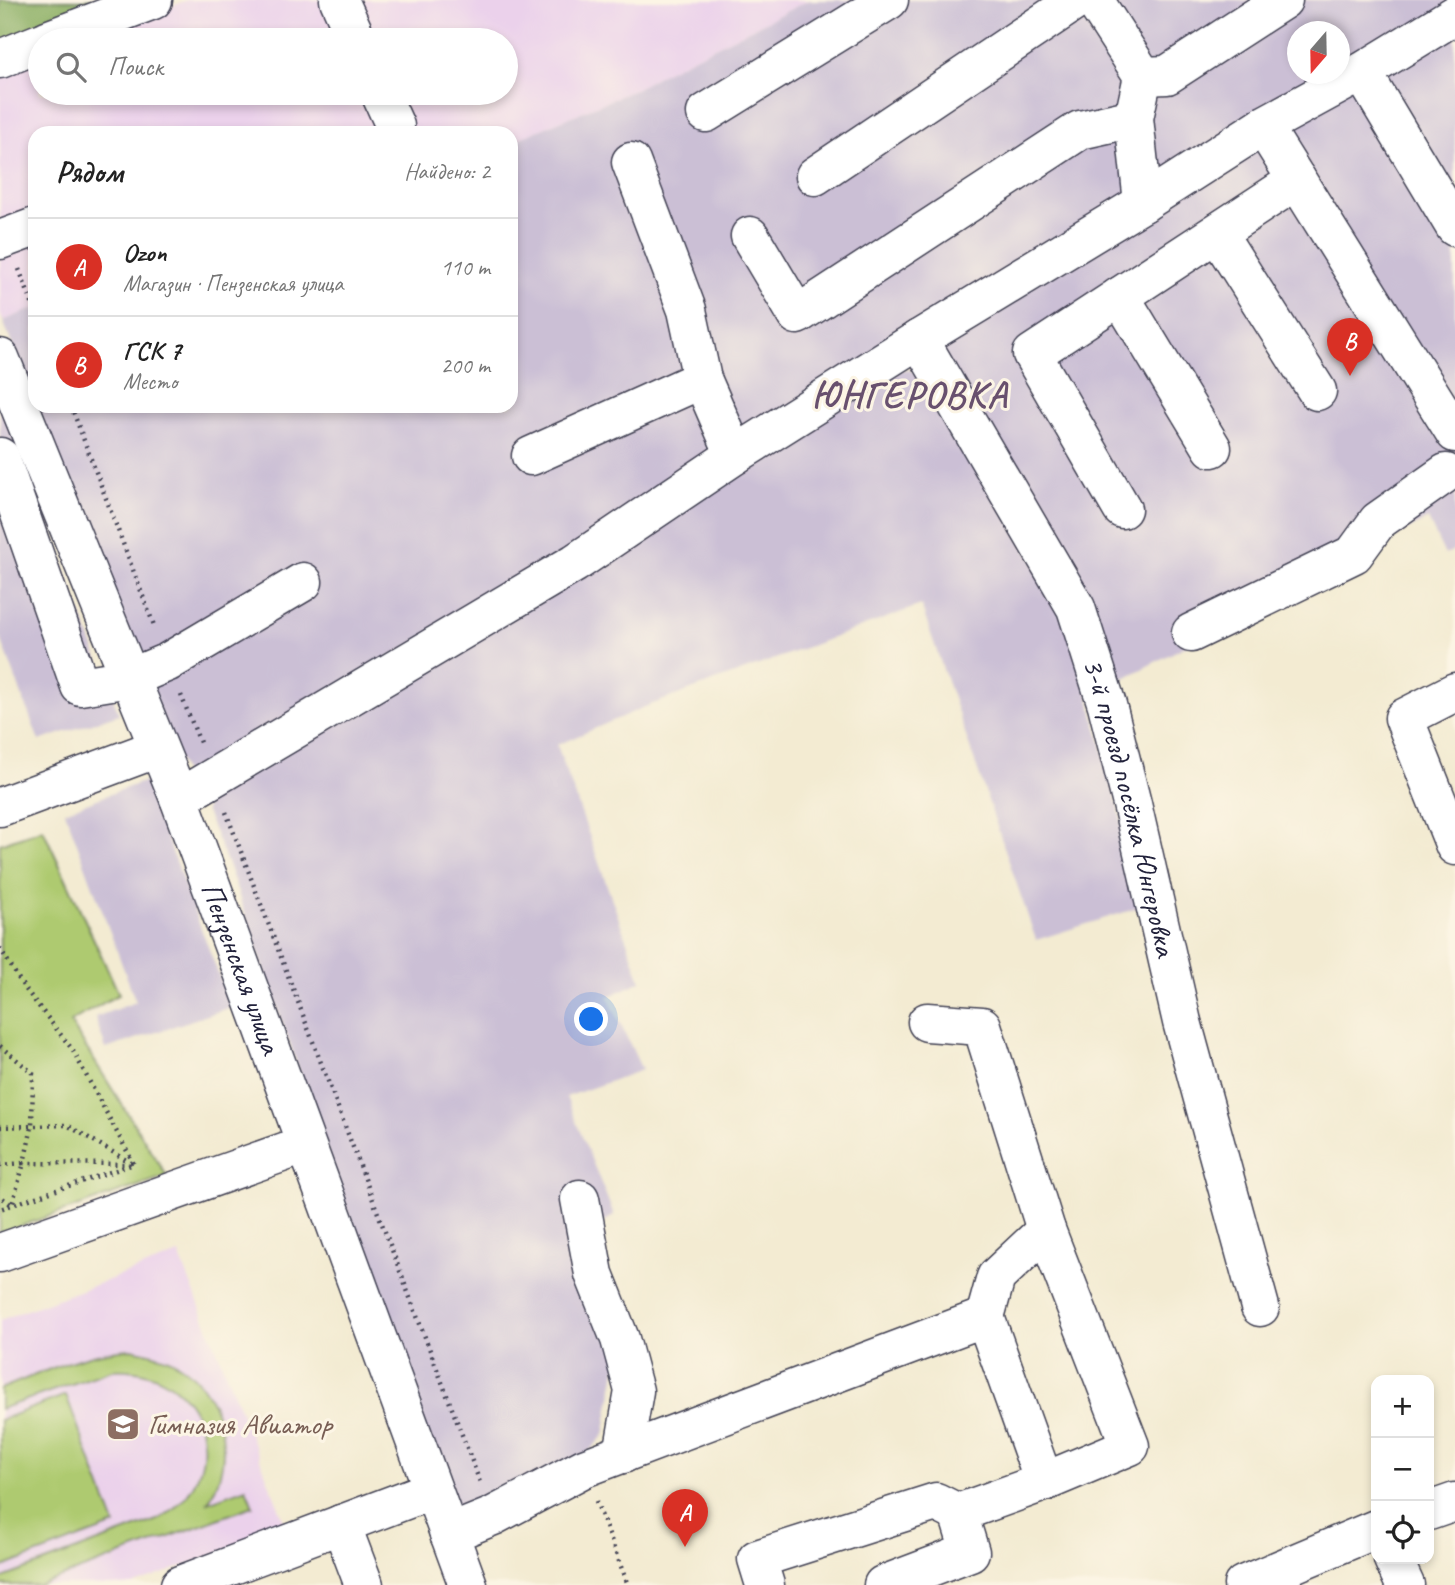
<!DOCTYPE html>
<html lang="ru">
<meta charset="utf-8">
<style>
body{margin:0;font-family:Caveat,sans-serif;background:#f6f6f6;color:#222}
.controls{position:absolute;right:21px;bottom:21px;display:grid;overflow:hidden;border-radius:14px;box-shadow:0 4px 10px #0003}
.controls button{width:63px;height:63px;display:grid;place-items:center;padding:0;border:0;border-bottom:2px solid #e0e0e0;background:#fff;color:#222;font:35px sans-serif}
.compass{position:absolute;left:1287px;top:21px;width:63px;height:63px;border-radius:50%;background:#fff;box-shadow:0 4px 10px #0003;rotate:200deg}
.you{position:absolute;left:592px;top:1020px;width:24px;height:24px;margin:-18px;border:5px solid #fff;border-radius:50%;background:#1a73e8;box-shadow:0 0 0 10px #1a73e833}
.badge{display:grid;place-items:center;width:46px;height:46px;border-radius:50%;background:#d93025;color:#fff;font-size:23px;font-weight:700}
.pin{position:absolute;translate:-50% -58px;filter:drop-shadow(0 2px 4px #0008)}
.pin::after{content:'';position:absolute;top:37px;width:24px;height:21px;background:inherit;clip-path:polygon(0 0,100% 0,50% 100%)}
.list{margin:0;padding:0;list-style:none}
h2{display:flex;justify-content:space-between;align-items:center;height:91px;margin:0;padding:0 28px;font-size:30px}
h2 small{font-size:23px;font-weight:400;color:#767676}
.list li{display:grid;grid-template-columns:46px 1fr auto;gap:21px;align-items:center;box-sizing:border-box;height:98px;padding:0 28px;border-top:2px solid #e0e0e0}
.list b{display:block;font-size:26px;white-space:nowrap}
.list p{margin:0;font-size:23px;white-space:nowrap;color:#767676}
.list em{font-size:23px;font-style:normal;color:#767676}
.icon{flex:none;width:38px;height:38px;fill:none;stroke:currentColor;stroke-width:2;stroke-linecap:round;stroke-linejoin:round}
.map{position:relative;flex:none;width:1455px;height:1585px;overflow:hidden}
.search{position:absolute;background:#fff;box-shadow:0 4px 10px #0003;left:28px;top:28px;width:490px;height:77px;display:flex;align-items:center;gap:18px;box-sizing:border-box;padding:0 24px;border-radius:38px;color:#767676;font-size:26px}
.panel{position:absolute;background:#fff;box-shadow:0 4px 10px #0003;left:28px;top:126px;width:490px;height:287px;border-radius:21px}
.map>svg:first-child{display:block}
.built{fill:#ebd1eb}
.industrial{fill:#cbbfd5;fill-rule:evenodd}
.green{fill:#aeca70;stroke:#687656;stroke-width:2}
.forest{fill:#8aae62;stroke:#56684e;stroke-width:2}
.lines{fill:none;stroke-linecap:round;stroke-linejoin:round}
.minor-casing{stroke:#414052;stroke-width:41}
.path{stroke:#414052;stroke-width:4.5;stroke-dasharray:2 5;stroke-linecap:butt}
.minor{stroke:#fff;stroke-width:38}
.labels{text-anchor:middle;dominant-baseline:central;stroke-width:6;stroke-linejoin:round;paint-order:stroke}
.street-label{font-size:30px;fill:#22223b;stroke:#fcf5e5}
.education-label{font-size:30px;fill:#785e54;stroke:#fcf5e5;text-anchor:start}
.district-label{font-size:37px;font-weight:bold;letter-spacing:2px;fill:#68506e;stroke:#fcf5e5}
</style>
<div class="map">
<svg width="1455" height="1585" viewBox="0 0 1455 1585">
<rect width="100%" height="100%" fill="#fcf5e5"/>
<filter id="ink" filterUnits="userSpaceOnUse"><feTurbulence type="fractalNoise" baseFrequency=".0143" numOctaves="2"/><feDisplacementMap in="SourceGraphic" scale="14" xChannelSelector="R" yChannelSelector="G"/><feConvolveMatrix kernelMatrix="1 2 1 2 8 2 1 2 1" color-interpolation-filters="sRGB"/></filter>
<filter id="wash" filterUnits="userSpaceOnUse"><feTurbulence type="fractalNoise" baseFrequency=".00686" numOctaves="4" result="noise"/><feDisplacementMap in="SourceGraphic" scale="28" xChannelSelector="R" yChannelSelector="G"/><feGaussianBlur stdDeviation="1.57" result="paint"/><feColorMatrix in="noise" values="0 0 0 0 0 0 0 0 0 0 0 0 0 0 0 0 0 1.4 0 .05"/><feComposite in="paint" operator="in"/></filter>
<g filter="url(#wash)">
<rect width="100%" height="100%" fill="#f3ebd2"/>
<g class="built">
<polygon points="187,0 809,0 667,71 634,90 511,142 511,133 35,133 35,308 3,321 0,314 0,74 40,58 40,93 506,93 506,40 86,40"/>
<polygon points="179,1254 287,1528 132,1585 0,1585 0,1320"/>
</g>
<g class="industrial">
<path d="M809 0H1455V549L1445 555 1428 519 1117 682 923 331 514 585 185 775 37 406H511V142L634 90 667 71ZM1298 32H1340V74H1298Z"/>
<polygon points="35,308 35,401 3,321"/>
<polygon points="889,369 910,370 929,380 1070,626 1144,906 1036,940 921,605 642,708 557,745 641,981 608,997 642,1070 566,1097 614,1215 580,1239 619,1354 604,1435 584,1457 453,1517 229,867 205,810 213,793"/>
<polygon points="0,400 119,714 39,741 0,636"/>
<polygon points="145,781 231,1007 106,1049 95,1017 136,1002 65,811"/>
</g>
<g class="green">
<polygon points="43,829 119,994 70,1022 167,1176 0,1233 0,844"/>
<path d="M131 1349C146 1352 160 1354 173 1361 222 1388 238 1455 208 1502L246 1488 253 1506 40 1585H0V1579L157 1520C239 1474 205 1364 112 1370L0 1409V1389C42 1373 86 1351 131 1349Z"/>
<polygon points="66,1395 115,1525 0,1568 0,1420"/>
</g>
<polygon class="forest" points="0,0 123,0 0,48"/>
</g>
<g filter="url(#ink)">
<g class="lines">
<g class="minor-casing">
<g id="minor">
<polyline points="339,0 357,40"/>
<polyline points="1094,0 1143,76 1134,118 1143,203"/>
<polyline points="47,40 153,0"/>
<polyline points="0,59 40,43"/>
<polyline points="1362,72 1455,227"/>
<polyline points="1143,76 1167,75 1283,0"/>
<polyline points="380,93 395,126"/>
<polyline points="706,113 889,0"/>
<polyline points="1263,126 1455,433"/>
<polyline points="631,162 687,310 702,379 735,455"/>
<polyline points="815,176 1077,0"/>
<polyline points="1217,233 1317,391"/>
<polyline points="750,236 797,315 1080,130 1134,118"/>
<polyline points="0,240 35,227"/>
<polyline points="1120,296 1212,448"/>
<path id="s1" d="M919 339 1076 608 1107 705 1132 804 1182 1022 1260 1307"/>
<path id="s2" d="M0 358 179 798 468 1585"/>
<polyline points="531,456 702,379"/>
<polyline points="0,457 80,686 130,678 168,662 303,582"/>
<polyline points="1122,509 1032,354 1297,180"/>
<polyline points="1191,633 1354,554 1378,521 1446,473"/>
<polyline points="1455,692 1404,718 1455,846"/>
<polyline points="179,798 575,563 735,455 919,339 1143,203 1263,126 1362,72 1455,15"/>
<polyline points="0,807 158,748"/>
<polyline points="927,1022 982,1026 1046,1230 1130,1446 1044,1482"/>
<polyline points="580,1199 594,1274 620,1339 634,1391 623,1454"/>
<polyline points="0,1253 304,1145"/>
<polyline points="985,1317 996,1277 1046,1230"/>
<polyline points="1429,1511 1455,1502"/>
<polyline points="341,1524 364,1585"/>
<polyline points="449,1534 493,1516 584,1468 985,1317 1044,1482 958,1513 936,1502 757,1559 765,1585"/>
<polyline points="1393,1559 1405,1585"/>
<polyline points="180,1585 432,1490"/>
<polyline points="883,1585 970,1552 958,1513"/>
<polyline points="1243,1585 1376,1529"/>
</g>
</g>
<g class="path">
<polyline points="19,269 35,311"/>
<polyline points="71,406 155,628"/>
<polyline points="181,695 201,745"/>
<polyline points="226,812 481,1485"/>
<polyline points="0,948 23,986 72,1049 134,1164 0,1209"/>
<polyline points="0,1046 33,1073 32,1127 24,1163 129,1164"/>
<polyline points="0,1127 67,1125 133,1164"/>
<polyline points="0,1165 24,1163 12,1205 0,1196"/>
<polyline points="596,1501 628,1585"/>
</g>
<use href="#minor" class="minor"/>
</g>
</g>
<defs>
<g id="school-square" transform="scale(1.75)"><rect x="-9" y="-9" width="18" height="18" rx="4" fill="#8d6e63" stroke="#fcf5e5"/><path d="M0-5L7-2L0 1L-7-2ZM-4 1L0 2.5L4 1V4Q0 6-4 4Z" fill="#fff"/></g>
</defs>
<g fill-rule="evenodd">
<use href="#school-square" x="123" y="1424"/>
</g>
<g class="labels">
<g class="street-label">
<text stroke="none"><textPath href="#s1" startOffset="518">3-й проезд посёлка Юнгеровка</textPath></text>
<text stroke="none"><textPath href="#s2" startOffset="656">Пензенская улица</textPath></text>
</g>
<g class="education-label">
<text x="148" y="1424">Гимназия Авиатор</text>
</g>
<g class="district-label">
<text x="910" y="394">ЮНГЕРОВКА</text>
</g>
</g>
</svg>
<div class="controls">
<button>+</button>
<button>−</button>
<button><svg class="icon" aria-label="locate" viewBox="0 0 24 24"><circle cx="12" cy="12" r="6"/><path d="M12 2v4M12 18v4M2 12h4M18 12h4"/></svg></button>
</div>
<svg class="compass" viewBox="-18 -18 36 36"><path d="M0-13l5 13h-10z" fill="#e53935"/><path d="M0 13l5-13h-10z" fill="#767676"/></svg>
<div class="you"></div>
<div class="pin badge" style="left:685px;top:1547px">A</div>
<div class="pin badge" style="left:1350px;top:376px">B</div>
<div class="search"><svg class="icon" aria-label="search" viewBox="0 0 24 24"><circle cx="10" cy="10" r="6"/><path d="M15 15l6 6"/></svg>Поиск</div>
<section class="panel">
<h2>Рядом<small>Найдено: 2</small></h2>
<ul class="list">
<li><span class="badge">A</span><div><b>Ozon</b><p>Магазин · Пензенская улица</p></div><em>110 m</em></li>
<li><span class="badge">B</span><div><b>ГСК 7</b><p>Место</p></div><em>200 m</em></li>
</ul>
</section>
</div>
